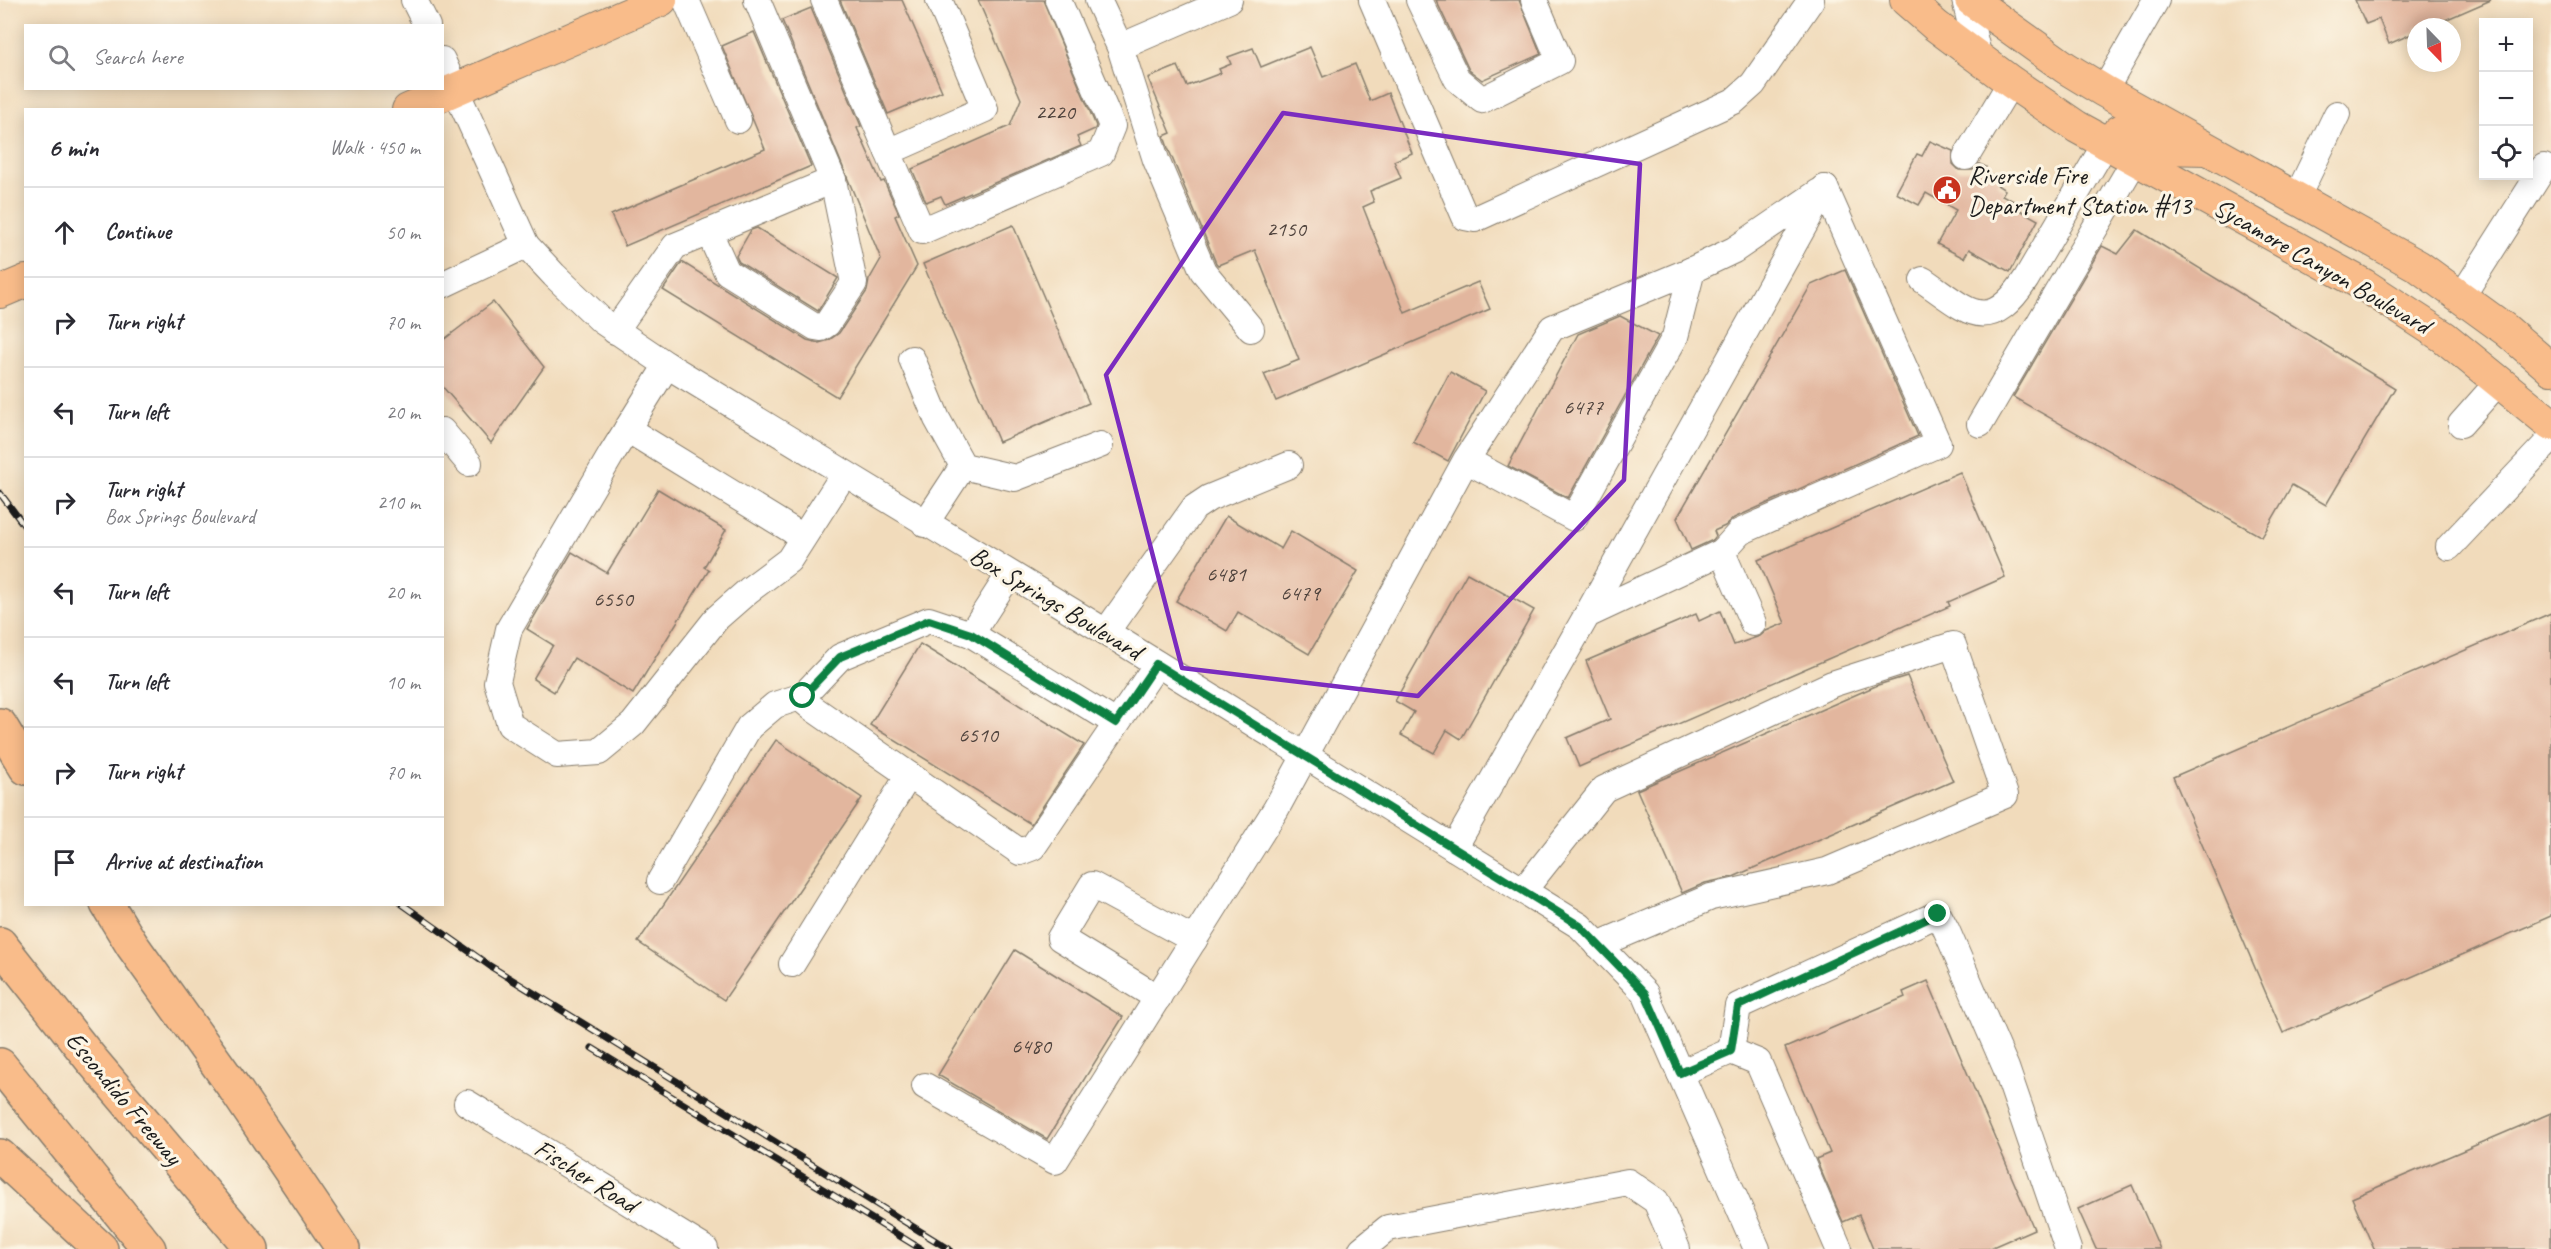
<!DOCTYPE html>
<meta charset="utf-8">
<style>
body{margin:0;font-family:Caveat,sans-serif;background:#f2f2f3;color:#2b2b33}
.controls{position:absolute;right:18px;top:18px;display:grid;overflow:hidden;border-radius:0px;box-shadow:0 3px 15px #0003}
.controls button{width:54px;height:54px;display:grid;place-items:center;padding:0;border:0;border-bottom:2px solid #e1e1e2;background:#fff;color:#2b2b33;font:30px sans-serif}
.compass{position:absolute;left:2407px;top:18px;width:54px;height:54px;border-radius:50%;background:#fff;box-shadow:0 3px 15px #0003;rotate:157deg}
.stop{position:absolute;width:18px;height:18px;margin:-14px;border:4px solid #0b8043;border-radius:50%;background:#fff}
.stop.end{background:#0b8043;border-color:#fff;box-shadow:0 2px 6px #0008}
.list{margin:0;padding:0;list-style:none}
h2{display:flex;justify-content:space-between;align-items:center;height:78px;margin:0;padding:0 24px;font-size:26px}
h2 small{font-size:20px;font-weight:400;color:#7c7c81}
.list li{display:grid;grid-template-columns:39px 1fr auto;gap:18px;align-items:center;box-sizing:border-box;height:90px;padding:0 24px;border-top:2px solid #e1e1e2}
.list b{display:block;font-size:22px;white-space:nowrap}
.list p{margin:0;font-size:20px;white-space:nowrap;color:#7c7c81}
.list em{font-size:20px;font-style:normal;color:#7c7c81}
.icon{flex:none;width:33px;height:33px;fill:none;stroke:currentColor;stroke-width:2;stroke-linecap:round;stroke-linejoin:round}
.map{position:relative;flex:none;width:2551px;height:1249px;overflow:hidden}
.search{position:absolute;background:#fff;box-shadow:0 3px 15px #0003;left:24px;top:24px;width:420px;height:66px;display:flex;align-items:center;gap:15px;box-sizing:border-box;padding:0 21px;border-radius:0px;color:#7c7c81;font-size:22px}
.panel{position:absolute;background:#fff;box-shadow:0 3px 15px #0003;left:24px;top:108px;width:420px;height:798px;border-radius:0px}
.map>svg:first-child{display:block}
.building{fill:#e2b69e}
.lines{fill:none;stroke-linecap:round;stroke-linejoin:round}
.minor-casing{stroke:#867c6c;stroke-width:28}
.major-casing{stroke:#867c6c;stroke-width:34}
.highway-casing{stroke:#867c6c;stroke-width:36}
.minor{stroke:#fff;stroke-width:26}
.major{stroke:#f9bc8a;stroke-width:32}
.highway{stroke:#f9bc8a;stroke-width:33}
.rail-casing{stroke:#1c1c1c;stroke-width:7}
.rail{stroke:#fcf5e5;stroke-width:4.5;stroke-dasharray:14;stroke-linecap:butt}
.route{stroke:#0b8043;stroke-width:8}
.marked{fill:none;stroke:#7b2cbf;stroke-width:4.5;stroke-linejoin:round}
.labels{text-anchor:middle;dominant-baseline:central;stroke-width:6;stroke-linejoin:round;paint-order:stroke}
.number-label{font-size:22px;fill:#4e423c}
.poi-label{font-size:26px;fill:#1c1c1c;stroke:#fcf5e5;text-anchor:start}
.street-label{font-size:26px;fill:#1c1c1c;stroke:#fcf5e5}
</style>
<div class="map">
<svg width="2551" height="1249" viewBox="0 0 2551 1249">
<rect width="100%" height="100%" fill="#fcf5e5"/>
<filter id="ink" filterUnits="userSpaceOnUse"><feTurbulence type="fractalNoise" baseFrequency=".0167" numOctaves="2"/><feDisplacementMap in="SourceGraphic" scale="12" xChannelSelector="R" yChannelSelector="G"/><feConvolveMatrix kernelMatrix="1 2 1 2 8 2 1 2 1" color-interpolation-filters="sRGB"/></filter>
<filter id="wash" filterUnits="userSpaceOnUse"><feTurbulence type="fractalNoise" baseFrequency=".008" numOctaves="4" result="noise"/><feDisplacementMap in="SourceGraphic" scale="24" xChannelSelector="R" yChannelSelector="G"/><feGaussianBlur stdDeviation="1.35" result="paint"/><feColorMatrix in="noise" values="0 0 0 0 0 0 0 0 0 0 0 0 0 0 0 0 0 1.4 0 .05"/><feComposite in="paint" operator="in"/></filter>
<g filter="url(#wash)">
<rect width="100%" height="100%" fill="#f1dbbb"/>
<g id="blocks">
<g class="building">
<polygon points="840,0 902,0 942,91 888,114"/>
<polygon points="978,0 1043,0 1096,126 1095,129 1077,137 1081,146 945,204 941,196 926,202 912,169 1010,126 1021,99"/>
<polygon points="1436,0 1519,0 1541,54 1482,80 1469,70"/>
<polygon points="2355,0 2491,0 2429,27 2416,27 2416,32 2389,44 2379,19 2366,24"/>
<polygon points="811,8 861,126 857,128 881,182 884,181 899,214 895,216 917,266 837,397 663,290 682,262 807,340 819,343 829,340 839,333 867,291 869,280 881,259 782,20"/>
<polygon points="754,32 811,166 625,246 611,215 765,149 722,46"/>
<polygon points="1310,47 1323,77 1355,64 1370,101 1388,93 1412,153 1394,161 1401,178 1370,191 1374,202 1363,207 1405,313 1478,282 1490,309 1276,401 1264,374 1299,360 1255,250 1218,265 1216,263 1168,148 1164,136 1171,133 1148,78 1178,66 1187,86 1221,73 1219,69 1231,64 1228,57 1253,48 1261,67"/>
<polygon points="1930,141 1953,151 1953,164 1959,170 1973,170 1979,164 1986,167 1985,172 2000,180 1997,185 2005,190 2002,195 2021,205 2018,209 2038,220 2010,272 1969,249 1964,258 1937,244 1956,210 1926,193 1919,205 1896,193 1917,154 1922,156"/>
<polygon points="1013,225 1089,403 999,442 923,264"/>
<polygon points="757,228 838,278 818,311 739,262 736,256 751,230"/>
<polygon points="2137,230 2395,388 2326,505 2292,485 2262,537 2013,397 2102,246 2118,254"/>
<polygon points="1845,270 1918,436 1734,518 1725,526 1714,531 1716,536 1713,540 1691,550 1677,518 1811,285"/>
<polygon points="493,302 544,367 491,443 442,386 442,341"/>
<polygon points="1620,316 1658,336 1568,498 1508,466 1578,334"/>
<polygon points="1450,372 1485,391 1448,461 1413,442"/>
<polygon points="1960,472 2005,577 1948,602 1950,606 1579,767 1567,738 1610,719 1586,661 1696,614 1699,621 1720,611 1734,645 1760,636 1766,631 1785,623 1758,560"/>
<polygon points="658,489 726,530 704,567 709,570 633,694 574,658 554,692 533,679 553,645 527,629 572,552 607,573"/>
<polygon points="1226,516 1281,549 1291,531 1358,571 1309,654 1238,612 1227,631 1176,601"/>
<polygon points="1467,573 1534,610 1461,739 1447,730 1434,753 1401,735 1414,712 1395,701"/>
<polygon points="2551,613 2551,916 2283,1033 2173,777"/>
<polygon points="920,644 1084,745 1031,824 870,725"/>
<polygon points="1907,676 1953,781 1733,877 1705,883 1682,893 1637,790 1878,685"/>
<polygon points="776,740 862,798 724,1000 638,942"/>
<polygon points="1015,950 1123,1017 1047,1139 938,1075"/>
<polygon points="1928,981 2034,1229 1988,1249 1873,1249 1859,1215 1843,1222 1816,1159 1830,1153 1785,1048 1905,997 1903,992"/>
<polygon points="2551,1113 2551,1249 2374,1249 2352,1198"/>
<polygon points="2132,1185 2160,1249 2096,1249 2078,1209"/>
</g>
</g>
</g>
<g filter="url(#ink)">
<use href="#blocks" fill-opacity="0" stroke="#867c6c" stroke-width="1.5"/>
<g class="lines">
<g class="minor-casing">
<g id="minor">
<polyline points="414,0 427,26"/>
<polyline points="686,0 738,120"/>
<polyline points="824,0 888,152"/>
<polyline points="939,0 985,109 888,152 922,231 1101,153 1112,126 1058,0"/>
<polyline points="1098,0 1120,47 1156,160 1203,271 1251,329"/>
<polyline points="1372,0 1465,217 1475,219 1734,101 1753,84 1811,0"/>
<polyline points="1419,0 1457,79 1482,100 1560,61 1534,0"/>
<polyline points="1965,0 1979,58"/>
<polyline points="1120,47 1229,0"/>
<polyline points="442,60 526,245 554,275 602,321 667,365 1106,632 1580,926 1645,993 1757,1249"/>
<polyline points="2104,91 2156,0"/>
<polyline points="1966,157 2011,82"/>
<polyline points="2297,197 2337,114"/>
<polyline points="709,232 833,180"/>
<polyline points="1692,270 1734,250 1819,192"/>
<path d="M1923 280C1968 311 1988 337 2026 279L2106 143"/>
<polyline points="442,285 526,245"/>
<polyline points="2462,296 2544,167"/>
<polyline points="615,331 675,246 709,232 727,272 815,327 821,328 827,324 854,283 833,180 757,0"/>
<polyline points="912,359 937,419 963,466 1015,478 1100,445"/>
<polyline points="667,365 611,455 509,629 497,682 510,725 557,755 599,752 633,724 717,618 749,590 789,560 844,474"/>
<polyline points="1980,424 2135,160"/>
<polyline points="2461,424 2500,380"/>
<polyline points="627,429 803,537"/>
<polyline points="442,431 469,463"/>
<polyline points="925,524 963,466"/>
<polyline points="2449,547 2551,439"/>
<polyline points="1722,552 1753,623"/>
<polyline points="1587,615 1825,188"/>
<polyline points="1106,632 1194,508 1209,498 1289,465"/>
<polyline points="971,634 1009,575"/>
<polyline points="1116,723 971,634 929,620 840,657 803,696 805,702 811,707 1020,852 1033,847 1157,664"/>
<polyline points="1454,848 1587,615 1722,552 1740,532 1938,444 1825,188"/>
<polyline points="660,881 749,727 775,705 803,696"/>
<polyline points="1523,891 1604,789 1832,684 1953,645 2005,795 1827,871 1711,897 1598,945"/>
<polyline points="792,964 909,775"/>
<polyline points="1158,998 1060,938 1092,885 1194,940"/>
<polyline points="1731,1051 1738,1006 1938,914 1946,929 2006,1068 2068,1249"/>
<polyline points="1680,1073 1731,1051 1758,1062 1839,1249"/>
<polyline points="925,1086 1055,1161 1276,809 1466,460 1552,328 1692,270 1675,337 1574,518 1466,460"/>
<polyline points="467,1103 705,1249"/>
<polyline points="1362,1249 1388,1228 1628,1182 1656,1201 1677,1249"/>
</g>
</g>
<g class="major-casing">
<g id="major">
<polyline points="1906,0 1936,26 2011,82 2077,127 2364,285 2444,337 2551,424"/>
<polyline points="1971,0 2066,68 2104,91 2418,266 2506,330 2551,369"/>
<polyline points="408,110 661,0"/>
<polyline points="2106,143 2120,131 2131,131 2161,148 2206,149"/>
<polyline points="0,292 26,281"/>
</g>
</g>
<g class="highway-casing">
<g id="highway">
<polyline points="0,725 26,768"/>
<polyline points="107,904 132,945 235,1089 343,1249"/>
<polyline points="0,944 90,1058 252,1249"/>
<polyline points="0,1065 149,1249"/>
<polyline points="0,1156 101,1249"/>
</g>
</g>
<use href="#minor" class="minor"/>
<use href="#major" class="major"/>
<use href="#highway" class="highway"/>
<g class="rail-casing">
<g id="rail">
<polyline points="0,493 26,528"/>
<polyline points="402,904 490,966 949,1249"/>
<polyline points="592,1048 921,1249"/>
</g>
</g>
<use href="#rail" class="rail"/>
</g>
</g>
<g class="lines" filter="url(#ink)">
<polyline class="route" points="803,696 840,657 929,620 971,634 1116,723 1156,664 1580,926 1645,993 1680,1073 1731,1051 1738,1006 1938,914"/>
</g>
<path class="marked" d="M1283 113 1640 164 1624 480 1418 696 1182 668 1106 375Z"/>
<defs>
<g id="civic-disc" transform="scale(1.5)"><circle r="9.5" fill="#c8321e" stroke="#fcf5e5"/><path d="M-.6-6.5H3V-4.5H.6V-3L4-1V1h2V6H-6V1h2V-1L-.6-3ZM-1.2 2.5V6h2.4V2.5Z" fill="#fff"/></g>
</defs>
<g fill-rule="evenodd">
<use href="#civic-disc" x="1947" y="190"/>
</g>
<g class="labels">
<g class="number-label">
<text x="1055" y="112">2220</text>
<text x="1286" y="229">2150</text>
<text x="1583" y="407">6477</text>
<text x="1226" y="574">6481</text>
<text x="1300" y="593">6479</text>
<text x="613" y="599">6550</text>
<text x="978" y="735">6510</text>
<text x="1031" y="1046">6480</text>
</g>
<g class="poi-label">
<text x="1968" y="175">Riverside Fire<tspan x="1968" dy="30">Department Station #13</tspan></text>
</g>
<g class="street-label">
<text transform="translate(2322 266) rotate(30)">Sycamore Canyon Boulevard</text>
<text transform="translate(1056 603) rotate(31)">Box Springs Boulevard</text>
<text transform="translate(124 1098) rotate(50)">Escondido Freeway</text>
<text transform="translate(586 1176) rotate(32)">Fischer Road</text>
</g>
</g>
</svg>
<div class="controls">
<button>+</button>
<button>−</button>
<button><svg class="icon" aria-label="locate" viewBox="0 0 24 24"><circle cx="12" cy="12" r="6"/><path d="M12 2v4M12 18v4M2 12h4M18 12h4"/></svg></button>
</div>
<svg class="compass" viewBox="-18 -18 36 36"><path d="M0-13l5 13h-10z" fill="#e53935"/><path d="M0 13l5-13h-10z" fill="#7c7c81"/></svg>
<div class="stop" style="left:803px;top:696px"></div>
<div class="stop end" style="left:1938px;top:914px"></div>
<div class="search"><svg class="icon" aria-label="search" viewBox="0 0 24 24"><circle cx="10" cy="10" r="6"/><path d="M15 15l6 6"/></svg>Search here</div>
<section class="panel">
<h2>6 min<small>Walk · 450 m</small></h2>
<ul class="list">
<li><svg class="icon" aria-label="ahead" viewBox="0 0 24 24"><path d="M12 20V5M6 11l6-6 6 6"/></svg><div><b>Continue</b></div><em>50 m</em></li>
<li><svg class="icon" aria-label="right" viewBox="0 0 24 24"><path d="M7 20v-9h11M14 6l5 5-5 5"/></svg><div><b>Turn right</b></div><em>70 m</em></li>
<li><svg class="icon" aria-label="left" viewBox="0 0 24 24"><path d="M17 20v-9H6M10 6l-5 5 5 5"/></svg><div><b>Turn left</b></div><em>20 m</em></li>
<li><svg class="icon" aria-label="right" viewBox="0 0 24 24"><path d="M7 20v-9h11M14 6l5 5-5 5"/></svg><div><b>Turn right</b><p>Box Springs Boulevard</p></div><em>210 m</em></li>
<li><svg class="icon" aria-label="left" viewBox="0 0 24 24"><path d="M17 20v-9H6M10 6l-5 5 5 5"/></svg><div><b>Turn left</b></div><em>20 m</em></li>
<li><svg class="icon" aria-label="left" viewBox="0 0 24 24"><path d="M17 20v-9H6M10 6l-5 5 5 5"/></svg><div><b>Turn left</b></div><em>10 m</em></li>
<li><svg class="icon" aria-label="right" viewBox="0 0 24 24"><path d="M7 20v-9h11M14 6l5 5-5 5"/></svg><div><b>Turn right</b></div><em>70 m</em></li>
<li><svg class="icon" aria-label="arrive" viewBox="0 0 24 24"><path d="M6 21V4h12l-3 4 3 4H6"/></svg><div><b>Arrive at destination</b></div></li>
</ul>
</section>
</div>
